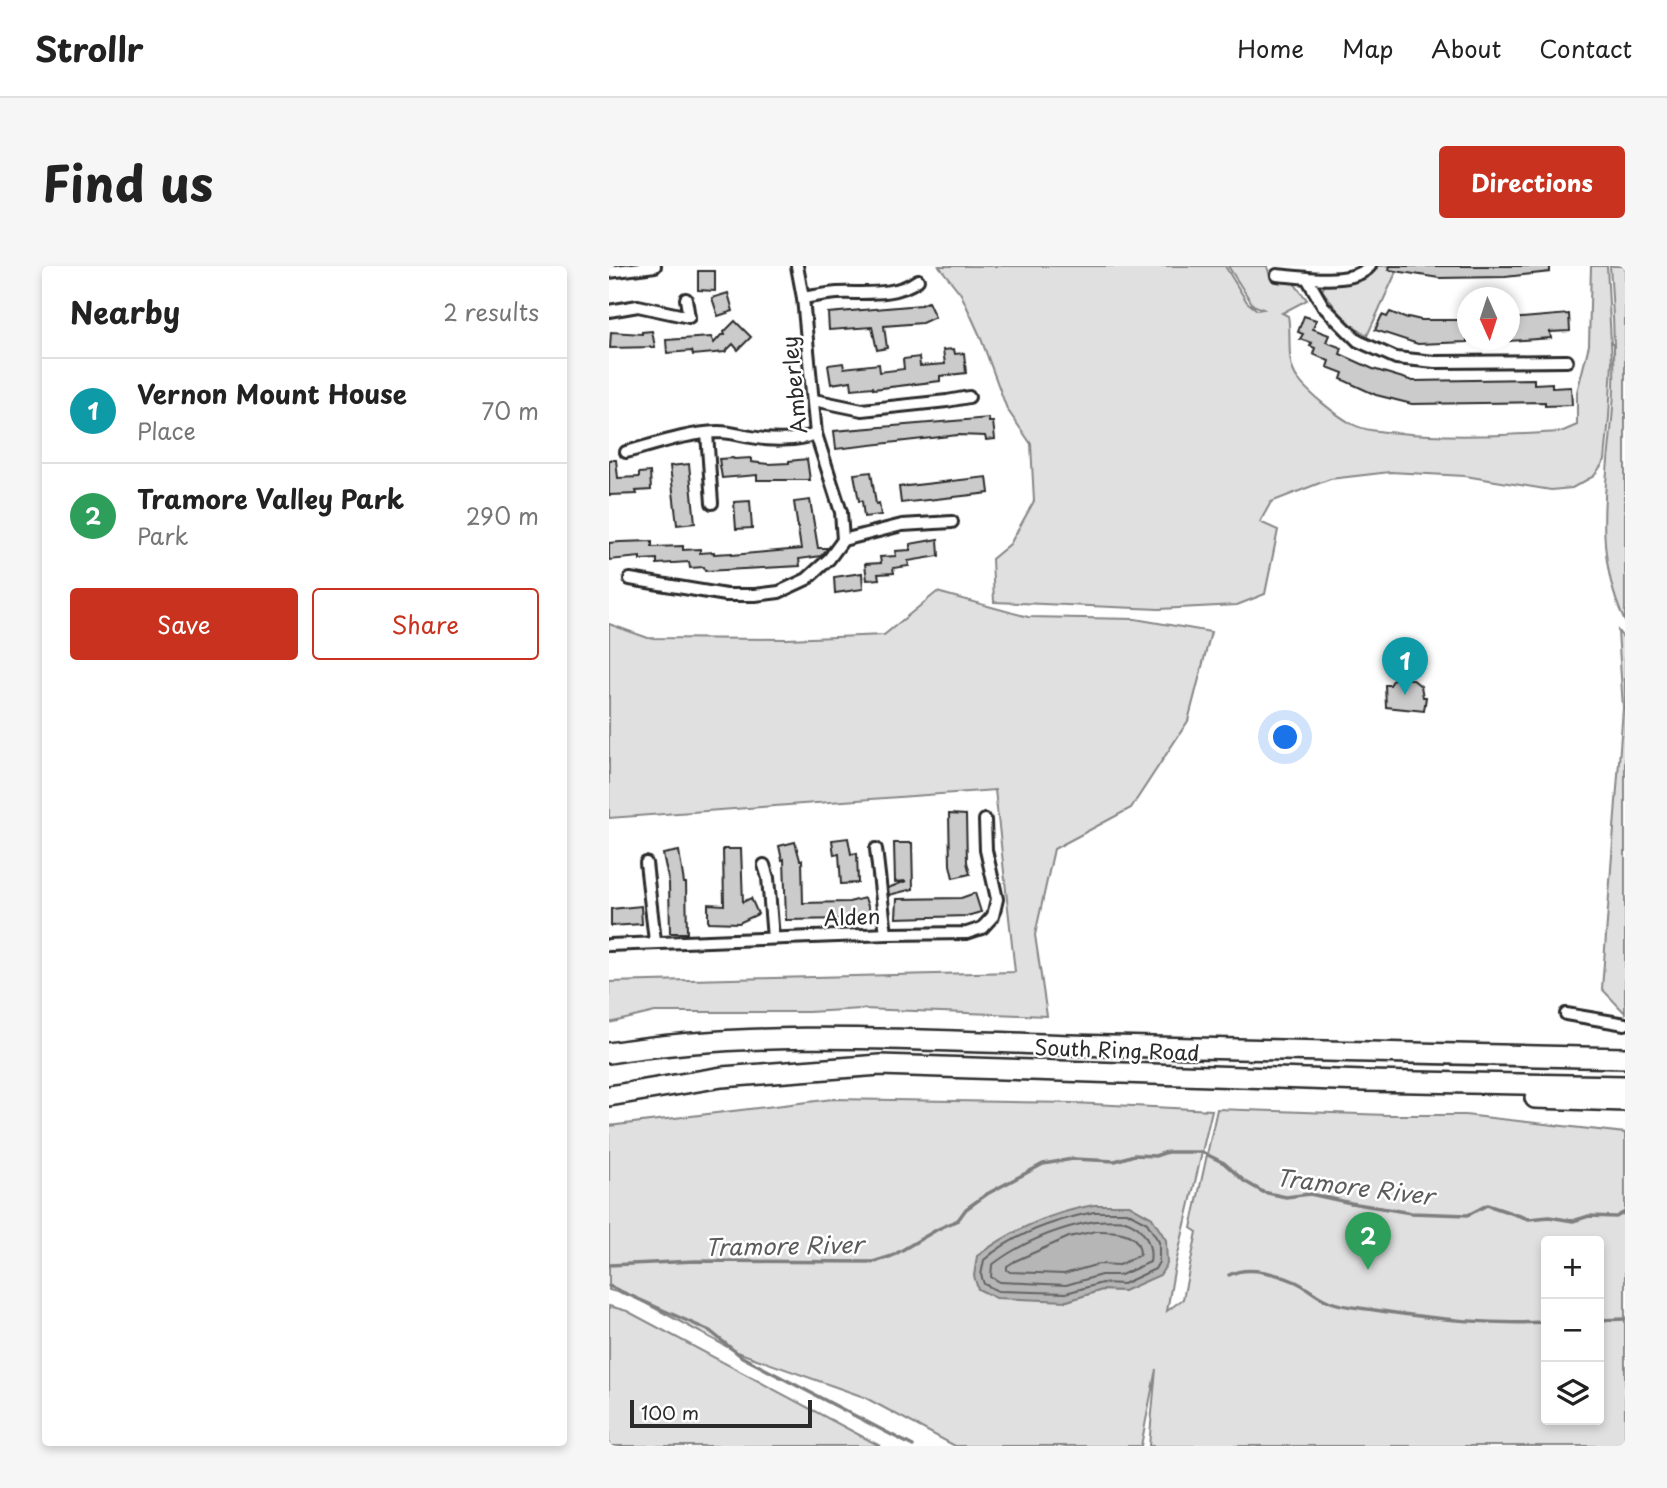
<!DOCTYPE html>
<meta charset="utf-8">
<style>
body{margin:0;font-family:"Playpen Sans",sans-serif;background:#f6f6f6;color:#222}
.controls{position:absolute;right:21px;bottom:21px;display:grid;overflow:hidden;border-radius:7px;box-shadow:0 4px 10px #0003}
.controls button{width:63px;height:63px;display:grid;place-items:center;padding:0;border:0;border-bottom:2px solid #e0e0e0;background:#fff;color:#222;font:35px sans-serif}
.compass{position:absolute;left:848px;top:21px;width:63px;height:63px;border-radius:50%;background:#fff;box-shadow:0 4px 10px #0003;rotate:177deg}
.scale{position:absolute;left:21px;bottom:18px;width:182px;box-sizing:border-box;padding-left:7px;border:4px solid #2b2b2b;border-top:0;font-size:19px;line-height:24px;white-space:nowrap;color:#2b2b2b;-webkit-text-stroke:5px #fff;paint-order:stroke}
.you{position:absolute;left:677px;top:472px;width:24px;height:24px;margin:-18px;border:5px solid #fff;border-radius:50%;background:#1a73e8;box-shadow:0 0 0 10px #1a73e833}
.badge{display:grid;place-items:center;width:46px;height:46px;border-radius:50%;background:#c8321e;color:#fff;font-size:23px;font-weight:700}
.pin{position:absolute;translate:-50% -58px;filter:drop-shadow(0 2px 4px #0008)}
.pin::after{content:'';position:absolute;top:37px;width:24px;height:21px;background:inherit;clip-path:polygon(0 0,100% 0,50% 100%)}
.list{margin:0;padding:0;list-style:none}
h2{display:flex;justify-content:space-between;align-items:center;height:91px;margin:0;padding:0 28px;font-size:30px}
h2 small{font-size:23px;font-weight:400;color:#767676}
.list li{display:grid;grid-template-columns:46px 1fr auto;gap:21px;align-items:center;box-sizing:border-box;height:105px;padding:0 28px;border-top:2px solid #e0e0e0}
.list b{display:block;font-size:26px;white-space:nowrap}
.list p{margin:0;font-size:23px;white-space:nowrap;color:#767676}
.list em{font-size:23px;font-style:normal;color:#767676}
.actions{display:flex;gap:14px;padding:21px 28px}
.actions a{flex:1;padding:16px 0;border:2px solid #c8321e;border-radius:7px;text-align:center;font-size:24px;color:#c8321e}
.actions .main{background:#c8321e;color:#fff}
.icon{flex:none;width:38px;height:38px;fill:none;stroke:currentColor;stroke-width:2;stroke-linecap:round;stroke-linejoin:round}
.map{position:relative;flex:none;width:1016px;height:1180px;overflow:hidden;border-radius:7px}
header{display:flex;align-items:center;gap:42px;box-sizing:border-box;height:98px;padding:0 35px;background:#fff;border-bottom:2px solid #e0e0e0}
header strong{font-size:33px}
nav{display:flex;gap:38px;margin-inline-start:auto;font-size:24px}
.intro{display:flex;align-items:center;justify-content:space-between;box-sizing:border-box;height:168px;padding:0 42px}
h1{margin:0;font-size:49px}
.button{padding:18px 32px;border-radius:7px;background:#c8321e;color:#fff;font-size:24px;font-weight:700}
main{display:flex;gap:42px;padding:0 42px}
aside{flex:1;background:#fff;border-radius:7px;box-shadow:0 4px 10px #0003}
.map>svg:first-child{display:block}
.green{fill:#e0e0e0;stroke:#868686;stroke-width:2;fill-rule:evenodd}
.water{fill:#b6b6b6;stroke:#7e7e7e;stroke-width:2}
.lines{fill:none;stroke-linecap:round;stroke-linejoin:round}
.shore{stroke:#636363;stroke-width:2}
.stream{stroke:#7e7e7e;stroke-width:3.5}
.building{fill:#cbcbcb;stroke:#2b2b2b;stroke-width:2}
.minor-casing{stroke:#2b2b2b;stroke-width:16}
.trunk-casing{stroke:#2b2b2b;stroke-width:24}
.minor{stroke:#fff;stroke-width:10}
.trunk{stroke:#fff;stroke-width:19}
.labels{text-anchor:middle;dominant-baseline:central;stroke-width:5;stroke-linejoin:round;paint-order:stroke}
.street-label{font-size:21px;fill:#2b2b2b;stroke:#fff}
.water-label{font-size:23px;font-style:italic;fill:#5c5c5c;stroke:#fff}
</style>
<header>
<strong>Strollr</strong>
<nav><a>Home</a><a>Map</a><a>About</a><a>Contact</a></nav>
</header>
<div class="intro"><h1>Find us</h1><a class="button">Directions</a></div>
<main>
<aside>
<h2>Nearby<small>2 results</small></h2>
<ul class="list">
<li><span class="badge" style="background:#0f9aa8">1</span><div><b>Vernon Mount House</b><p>Place</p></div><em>70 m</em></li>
<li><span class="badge" style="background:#2e9e5b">2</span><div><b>Tramore Valley Park</b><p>Park</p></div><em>290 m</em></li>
</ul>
<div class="actions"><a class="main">Save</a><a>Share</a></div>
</aside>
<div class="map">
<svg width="1016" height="1180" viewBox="0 0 1016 1180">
<rect width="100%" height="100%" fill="#fff"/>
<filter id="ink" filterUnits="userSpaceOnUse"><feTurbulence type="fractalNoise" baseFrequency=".0143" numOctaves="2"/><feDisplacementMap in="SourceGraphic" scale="14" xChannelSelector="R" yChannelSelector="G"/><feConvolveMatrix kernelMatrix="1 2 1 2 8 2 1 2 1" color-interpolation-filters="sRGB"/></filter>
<g filter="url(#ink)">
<g class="green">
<path d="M330 0H616L638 36 648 44 654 43 644 39 619 0H658L662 14 684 16 698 34 673 47 679 50C683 69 676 97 689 113 699 127 727 149 743 158 756 165 776 166 790 167 845 172 897 169 952 166L968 159V126L980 79 982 0H998L1003 96 1000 151 996 194 985 210 963 222 942 224 856 210 781 206 721 213 662 236 651 256 669 264 656 328 628 339 550 343 385 336 383 293 401 278 425 235 422 178 398 143 371 70 352 28Z"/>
<path d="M768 0H790L758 70 735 53 713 24 718 16C741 15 751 20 768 0Z"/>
<path d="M1001 0H1016V356C979 276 1002 205 1005 123 1006 82 1004 41 1001 0Z"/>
<polygon points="328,326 419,351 526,353 602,366 579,455 522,542 445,583 426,669 438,750 253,743 199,746 46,746 0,757 0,716 406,706 386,524 0,552 0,358 39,372 178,373 275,369"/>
<polygon points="1009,365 1016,374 1016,747 993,723 1014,442"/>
<path d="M224 833 464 837 603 844 565 1005 558 1045 574 1033 588 966 582 962 608 843 778 849H856L1016 867V1180H540L547 1103 532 1180H346L255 1131 128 1086 23 1030 0 1024V860ZM485 939H520L543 952 515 1025 493 1024 458 1035ZM937 975H990V1154H937Z"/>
<polygon points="0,1040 18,1045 271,1180 0,1180"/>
</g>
<path class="water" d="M485 939H520L543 952 557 974 558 998 551 1009 515 1025 493 1024 458 1035 387 1032 369 1023 365 1010 368 990C404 963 441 947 485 939Z"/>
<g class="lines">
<g class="shore">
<path d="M485 946H518L538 957 550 976V996L546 1003 514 1018 493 1017 457 1027 389 1025 375 1018 372 1009 375 994C405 968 446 954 485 946Z"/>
<path d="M486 955C495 955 507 953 516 955 534 960 544 978 541 996L512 1009H492L457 1019 391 1016 382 1011 383 999C413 976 449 962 486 955Z"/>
<path d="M487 965C505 965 531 964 531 989L510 999 490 998 455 1008 401 1006 398 1004V1000L406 995 460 971Z"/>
</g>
<g class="stream">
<polyline points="0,999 86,995 264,996 283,990 329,963 349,954 357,943 378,928 434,898 464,893 506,895 525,889 546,890 558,886 593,886 615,897 635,915 654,926 677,931 701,928 742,937 802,947 859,949 878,939 920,953 940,951 964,955 980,950 1007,951 1016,946"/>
<path d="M620 1009C639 999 668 1008 687 1016 698 1021 708 1031 719 1035 736 1042 755 1042 772 1045 827 1053 882 1059 937 1056"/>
<polyline points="0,1020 101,1065 133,1091 304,1180"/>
<polyline points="990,1054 1016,1053"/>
</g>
</g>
<g class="building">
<polygon points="781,0 941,0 941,6 896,11 830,12 780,4"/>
<polygon points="89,5 106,5 106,25 89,24"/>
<polygon points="119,27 124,45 109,50 103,32"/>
<polygon points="319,36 326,51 313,57 275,60 278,82 268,84 263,61 220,64 219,47 312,39"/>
<polygon points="781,46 798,53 799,51 812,54 858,54 858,76 809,78 766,64 773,49 778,51"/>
<polygon points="960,48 961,65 941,66 942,72 900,75 900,53"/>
<polygon points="695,50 707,54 704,63 720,69 717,76 733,82 731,88 764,103 804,115 925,113 925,118 943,117 943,122 962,121 963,139 936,140 936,136 803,138 767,129 732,113 734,107 718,101 720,95 704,88 706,82 701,80 703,77 691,73 694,68 689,66"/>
<polygon points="126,55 142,71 129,84 124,78 116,86 84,89 83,85 58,87 57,74 102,71 105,77 112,69 116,69 115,66"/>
<polygon points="43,65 46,81 1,82 2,66 33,68 33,66"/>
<polygon points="345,83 346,88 355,87 357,107 331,110 331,115 264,123 264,121 243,123 242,115 222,118 219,99 234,97 235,102 270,98 271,106 295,103 294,93 310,91 311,100 336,98 334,84"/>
<polygon points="380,152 380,156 384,156 386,173 377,174 376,170 349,169 227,183 225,165"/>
<polygon points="124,192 125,193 142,192 142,196 159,198 180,197 180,195 198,193 201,214 148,214 148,209 113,212 110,193"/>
<polygon points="0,194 7,194 9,212 30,211 30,207 41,206 42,224 27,225 28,228 0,229"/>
<polygon points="80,198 86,257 68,259 61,200"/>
<polygon points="262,206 267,238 270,237 272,249 255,251 253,235 250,235 245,208"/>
<polygon points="378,211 380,227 292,237 290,221"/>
<polygon points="201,234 209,282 219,282 212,290 190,293 191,300 96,305 95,301 81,302 80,296 48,298 48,293 31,294 31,291 0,294 0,277 11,276 43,275 43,281 74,280 74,284 91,283 91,287 105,286 105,288 123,287 123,289 192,283 185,236"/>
<polygon points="141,235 143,262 127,263 125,236"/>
<polygon points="329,273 330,290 299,295 300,300 284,302 285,307 269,308 270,313 258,314 256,298 272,297 271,291 287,290 286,285 301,284 301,278"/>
<polygon points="253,307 254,323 226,327 225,311"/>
<polygon points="792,412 803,413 812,420 814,431 817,431 815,445 777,441 776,419 781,419 785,413"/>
<polygon points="340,548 357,549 358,596 361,608 344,612 341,599"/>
<polygon points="239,572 242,588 248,587 249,617 232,618 230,588 225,589 223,574"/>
<polygon points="186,576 191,594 193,594 194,637 240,636 256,632 261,646 241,653 177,654 175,593 173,594 170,580"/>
<polygon points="285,577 303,577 304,623 280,629 279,622 297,615 286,616"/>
<polygon points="114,583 132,583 134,636 142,632 149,648 130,657 99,656 99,638 115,639"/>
<polygon points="70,585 75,617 77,617 78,667 61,667 60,617 54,588"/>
<polygon points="366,627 372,646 358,650 287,652 288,633 352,632"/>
<polygon points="32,640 33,658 2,660 2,643"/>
</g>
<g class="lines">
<g class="minor-casing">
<g id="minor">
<polyline points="188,0 194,32 207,168 232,246 234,274"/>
<polyline points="0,6 46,0"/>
<path d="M668 9C692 11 744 20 761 0"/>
<polyline points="698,12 714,40 749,75 787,92 826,96 958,95"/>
<path d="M194 32C205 30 217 28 228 27 255 26 286 31 309 14"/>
<polyline points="0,45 29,40 80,51 77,33"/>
<polyline points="205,134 253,144 338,135 360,131"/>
<polyline points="98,167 103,237"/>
<path d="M17 186C47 178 78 167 109 166 121 166 131 169 142 171 162 175 188 175 207 168"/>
<polyline points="21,313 117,329 146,329 170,326 198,313 220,293 234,274 293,259 343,256"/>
<polyline points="267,583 277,668"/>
<polyline points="37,597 46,675"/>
<polyline points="155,599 159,612 164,672"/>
<polyline points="0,679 280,668 358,667 373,662 384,650 388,633 377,584 376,554"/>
<polyline points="957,748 1016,758"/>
</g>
</g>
<g class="trunk-casing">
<g id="trunk">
<path d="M0 787C152 763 307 774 460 779 645 784 831 787 1016 792"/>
<polyline points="0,830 113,811 271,799 756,815 1016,820"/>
<polyline points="926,832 1016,835"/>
</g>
</g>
<use href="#minor" class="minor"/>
<use href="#trunk" class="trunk"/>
</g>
</g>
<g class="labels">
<g class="street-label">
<text transform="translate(184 119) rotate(-96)">Amberley</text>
<text transform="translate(243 650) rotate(-2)">Alden</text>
<text transform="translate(508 783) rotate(2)">South Ring Road</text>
</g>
<g class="water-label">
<text transform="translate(746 920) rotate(7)">Tramore River</text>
<text transform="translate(175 979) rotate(-1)">Tramore River</text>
</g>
</g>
</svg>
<div class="controls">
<button>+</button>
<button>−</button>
<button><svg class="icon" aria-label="layers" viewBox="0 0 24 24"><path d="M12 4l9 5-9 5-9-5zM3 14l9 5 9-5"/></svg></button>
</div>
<svg class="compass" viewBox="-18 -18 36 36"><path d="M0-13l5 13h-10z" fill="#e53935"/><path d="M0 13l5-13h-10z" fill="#767676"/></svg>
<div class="scale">100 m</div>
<div class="you"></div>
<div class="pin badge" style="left:796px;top:429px;background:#0f9aa8">1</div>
<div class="pin badge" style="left:759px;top:1004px;background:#2e9e5b">2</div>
</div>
</main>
